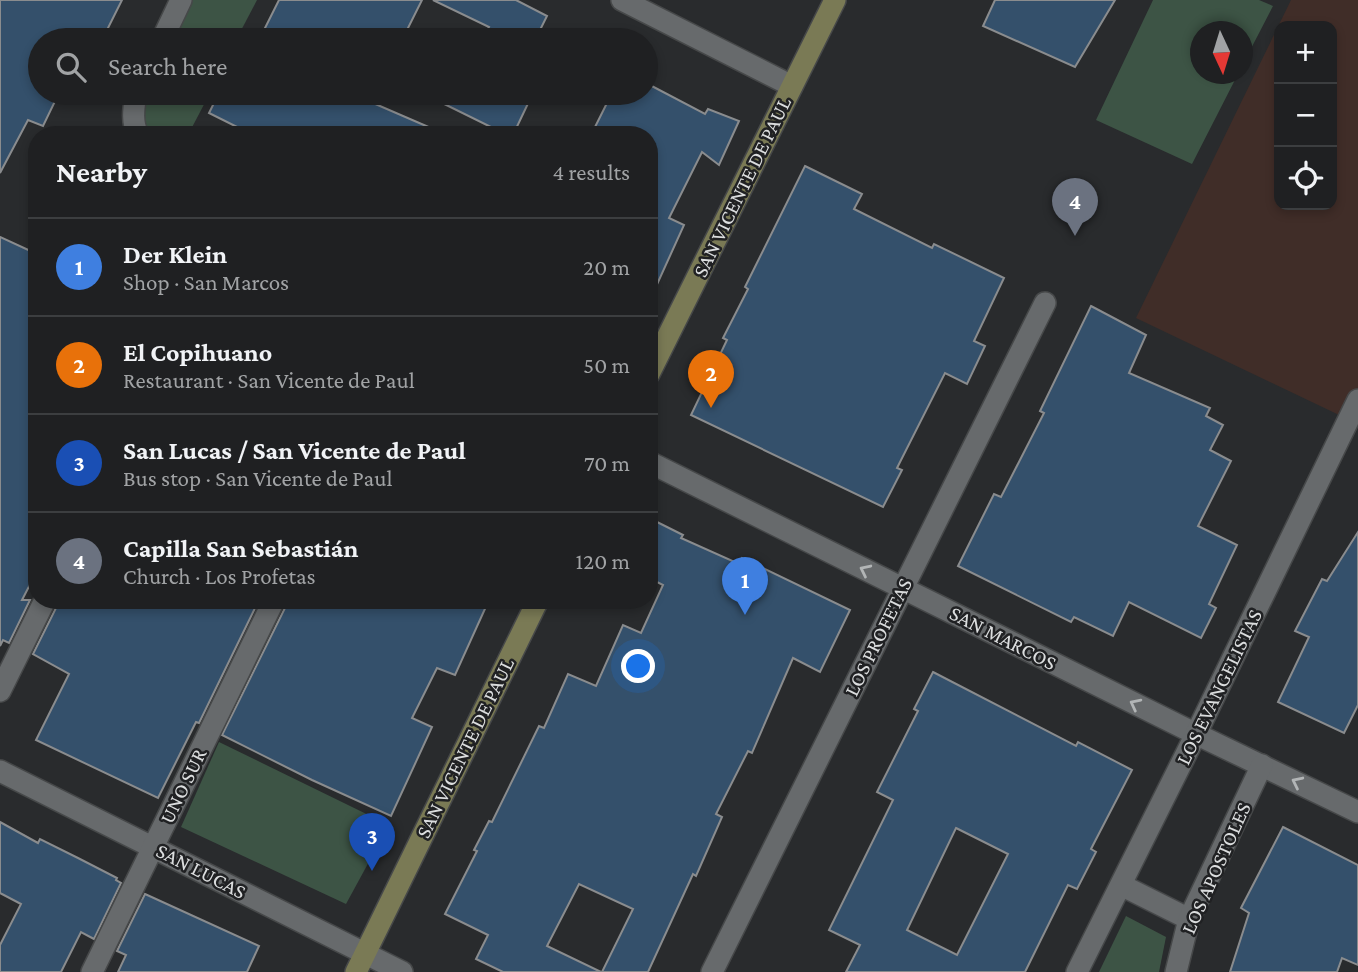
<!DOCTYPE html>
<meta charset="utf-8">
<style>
body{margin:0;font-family:"Crimson Pro",serif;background:#27282a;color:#f1f3f6}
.controls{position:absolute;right:21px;top:21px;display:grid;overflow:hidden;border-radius:14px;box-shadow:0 4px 10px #0003}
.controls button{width:63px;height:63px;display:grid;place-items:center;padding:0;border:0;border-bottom:2px solid #3c3e40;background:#1f2022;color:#f1f3f6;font:35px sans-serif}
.compass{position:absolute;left:1190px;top:21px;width:63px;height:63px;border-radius:50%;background:#1f2022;box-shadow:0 4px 10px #0003;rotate:176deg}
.you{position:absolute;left:639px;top:667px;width:24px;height:24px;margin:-18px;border:5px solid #fff;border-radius:50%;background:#1a73e8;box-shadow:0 0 0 10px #1a73e833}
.badge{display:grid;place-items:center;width:46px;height:46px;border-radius:50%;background:#a0b3fd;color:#fff;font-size:23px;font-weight:700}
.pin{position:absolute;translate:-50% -58px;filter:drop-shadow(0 2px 4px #0008)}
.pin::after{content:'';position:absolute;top:37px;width:24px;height:21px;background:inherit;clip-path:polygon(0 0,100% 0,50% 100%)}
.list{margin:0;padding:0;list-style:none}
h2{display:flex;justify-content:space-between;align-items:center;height:91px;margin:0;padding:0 28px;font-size:30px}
h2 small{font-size:23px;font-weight:400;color:#a1a3a5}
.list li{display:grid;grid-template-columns:46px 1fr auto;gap:21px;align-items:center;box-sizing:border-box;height:98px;padding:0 28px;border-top:2px solid #3c3e40}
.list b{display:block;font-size:26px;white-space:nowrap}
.list p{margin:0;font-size:23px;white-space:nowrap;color:#a1a3a5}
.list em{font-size:23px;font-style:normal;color:#a1a3a5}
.icon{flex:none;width:38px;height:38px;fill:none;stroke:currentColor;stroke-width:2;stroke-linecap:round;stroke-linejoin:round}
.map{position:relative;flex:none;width:1358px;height:972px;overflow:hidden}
.search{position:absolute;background:#1f2022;box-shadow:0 4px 10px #0003;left:28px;top:28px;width:630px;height:77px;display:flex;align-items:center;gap:18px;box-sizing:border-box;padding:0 24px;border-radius:38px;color:#a1a3a5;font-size:26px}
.panel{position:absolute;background:#1f2022;box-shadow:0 4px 10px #0003;left:28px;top:126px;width:630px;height:483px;border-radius:28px}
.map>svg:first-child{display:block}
.education{fill:#402d28;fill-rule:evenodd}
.green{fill:#3d5445}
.building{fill:#34506b;stroke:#8a8c8e;stroke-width:2;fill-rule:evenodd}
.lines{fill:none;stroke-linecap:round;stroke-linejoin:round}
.street-casing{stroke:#464849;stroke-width:24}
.secondary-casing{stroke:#464849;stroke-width:24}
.street{stroke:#676a6c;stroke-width:21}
.secondary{stroke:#7a7a55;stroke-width:21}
.oneway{stroke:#b2b5b6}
.labels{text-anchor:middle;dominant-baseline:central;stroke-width:5;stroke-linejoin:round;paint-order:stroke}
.street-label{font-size:21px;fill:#dbddde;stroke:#202123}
</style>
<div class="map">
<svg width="1358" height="972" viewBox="0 0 1358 972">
<rect width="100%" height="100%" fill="#292b2d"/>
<path class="education" d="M1291 0H1358V424L1136 318ZM1279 26H1332V205H1279Z"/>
<g class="green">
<polygon points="188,0 257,0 236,40 168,40"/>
<polygon points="1153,0 1259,0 1273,6 1243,64 1242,32 1200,32 1200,74 1238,74 1192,164 1096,120"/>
<path d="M142 93H210L188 135H152C139 123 143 109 142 93Z"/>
<polygon points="219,742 389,825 346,904 181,827"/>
<polygon points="1126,916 1166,937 1159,972 1099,972"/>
</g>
<g class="building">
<polygon points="0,0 122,0 102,40 40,40 40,93 59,93 43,126 28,120 0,173"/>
<polygon points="279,0 422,0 402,40 259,40"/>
<polygon points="433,0 516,0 547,16 535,40 482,40 489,27"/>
<polygon points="995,0 1115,0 1075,67 983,26"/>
<polygon points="646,83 705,114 708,109 739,121 719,165 702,152 669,218 684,225 649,302 649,135 591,135 612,93 646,93"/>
<polygon points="219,93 370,93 366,100 447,135 253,135 209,113"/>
<polygon points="422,93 533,93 513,135 507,135"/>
<polygon points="805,166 862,194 854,209 932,248 934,244 1004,278 974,341 985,346 967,384 945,373 897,468 902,470 883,507 691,415 727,340 723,338 748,289 745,287"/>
<polygon points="0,237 37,254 37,571 22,600 30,600 9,643 3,640 0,646"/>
<polygon points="1091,306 1146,335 1129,373 1210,408 1206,416 1223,425 1210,450 1231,461 1198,526 1237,545 1209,604 1216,608 1201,638 1129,602 1113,636 1074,617 1071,622 958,566 994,494 1001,497 1044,413 1040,411"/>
<polygon points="649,518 683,535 681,538 739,564 742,558 850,610 820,672 793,658 752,753 748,751 716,814 722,817 696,876 693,874 648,972 602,972 633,909 579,884 547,946 601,972 503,972 476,959 488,935 445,914 477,851 474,850 489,821 492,822 539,726 544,728 568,674 596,686 623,625 641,633 663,585 649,578"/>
<polygon points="1358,532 1358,705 1344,733 1278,702 1309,637 1295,631 1322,579 1327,581"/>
<polygon points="58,600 259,600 199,723 196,722 158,798 36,740 69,674 33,654 57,606"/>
<polygon points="287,600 489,600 455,675 437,668 412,718 432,727 391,816 312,780 222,735 286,606"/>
<path d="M933 672 1076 746 1078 742 1132 770 1091 849 1096 852 1077 889 1068 885 1025 972H846L860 945 829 930 893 800 877 792 918 711 914 709ZM956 828 1008 854 957 955 907 930Z"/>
<polygon points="0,822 38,843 40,839 78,858 117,878 116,880 121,883 94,939 81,932 61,972 0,972 0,945 21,904 0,893"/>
<polygon points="1283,827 1358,865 1358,965 1342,958 1337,972 1230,972 1249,913 1241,908"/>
<polygon points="145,894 259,946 247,972 118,972 126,955 117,951"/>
</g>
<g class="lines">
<g class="street-casing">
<g id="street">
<polyline points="622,0 792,86"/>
<polyline points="162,40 181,0"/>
<path d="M136 93C134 107 131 121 138 135"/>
<polyline points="649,462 1196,734 1358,812"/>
<polyline points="0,691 45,600"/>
<polyline points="0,771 402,972"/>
<polyline points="1121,885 1189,919"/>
<polyline points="92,972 274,600"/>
<polyline points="712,972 1045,303"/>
<polyline points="1077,972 1196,734 1358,400"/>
<polyline points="1176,972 1189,919 1262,765"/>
</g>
</g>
<g class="secondary-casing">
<g id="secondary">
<polyline points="649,374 835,0"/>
<polyline points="356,972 538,600"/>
</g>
</g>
<use href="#street" class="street"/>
<use href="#secondary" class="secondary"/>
</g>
<defs><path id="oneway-chevron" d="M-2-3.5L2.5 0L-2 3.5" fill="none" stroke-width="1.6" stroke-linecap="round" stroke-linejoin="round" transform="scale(1.75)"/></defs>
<g class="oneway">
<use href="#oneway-chevron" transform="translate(865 570) rotate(-154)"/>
<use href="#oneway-chevron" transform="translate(1135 704) rotate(-153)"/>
<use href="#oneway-chevron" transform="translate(1297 782) rotate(-154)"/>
</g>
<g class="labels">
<g class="street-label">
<text transform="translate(742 187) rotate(-64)">SAN VICENTE DE PAUL</text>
<text transform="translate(878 637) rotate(-64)">LOS PROFETAS</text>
<text transform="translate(1003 638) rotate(27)">SAN MARCOS</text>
<text transform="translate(1219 687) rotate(-64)">LOS EVANGELISTAS</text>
<text transform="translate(465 748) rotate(-64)">SAN VICENTE DE PAUL</text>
<text transform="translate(183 786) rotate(-64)">UNO SUR</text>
<text transform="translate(1216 868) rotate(-66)">LOS APOSTOLES</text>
<text transform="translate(201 871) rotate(27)">SAN LUCAS</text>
</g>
</g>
</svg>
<div class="controls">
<button>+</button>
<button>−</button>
<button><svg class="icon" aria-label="locate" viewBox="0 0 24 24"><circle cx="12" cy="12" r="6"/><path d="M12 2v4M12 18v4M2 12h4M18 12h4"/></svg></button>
</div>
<svg class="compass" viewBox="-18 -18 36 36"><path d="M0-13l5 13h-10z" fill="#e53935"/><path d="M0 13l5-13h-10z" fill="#a1a3a5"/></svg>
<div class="you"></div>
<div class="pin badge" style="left:745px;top:615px;background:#3f7fe0">1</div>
<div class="pin badge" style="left:711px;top:408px;background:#e8710a">2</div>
<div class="pin badge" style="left:372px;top:871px;background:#1a4fb4">3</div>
<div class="pin badge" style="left:1075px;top:236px;background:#6b7280">4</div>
<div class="search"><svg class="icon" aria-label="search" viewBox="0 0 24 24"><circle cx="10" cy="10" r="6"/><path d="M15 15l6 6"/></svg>Search here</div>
<section class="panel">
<h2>Nearby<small>4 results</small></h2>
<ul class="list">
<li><span class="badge" style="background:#3f7fe0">1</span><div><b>Der Klein</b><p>Shop · San Marcos</p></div><em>20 m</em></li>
<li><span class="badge" style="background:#e8710a">2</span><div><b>El Copihuano</b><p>Restaurant · San Vicente de Paul</p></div><em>50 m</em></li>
<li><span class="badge" style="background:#1a4fb4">3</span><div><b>San Lucas / San Vicente de Paul</b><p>Bus stop · San Vicente de Paul</p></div><em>70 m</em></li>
<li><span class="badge" style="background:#6b7280">4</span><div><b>Capilla San Sebastián</b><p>Church · Los Profetas</p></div><em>120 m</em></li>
</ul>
</section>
</div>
